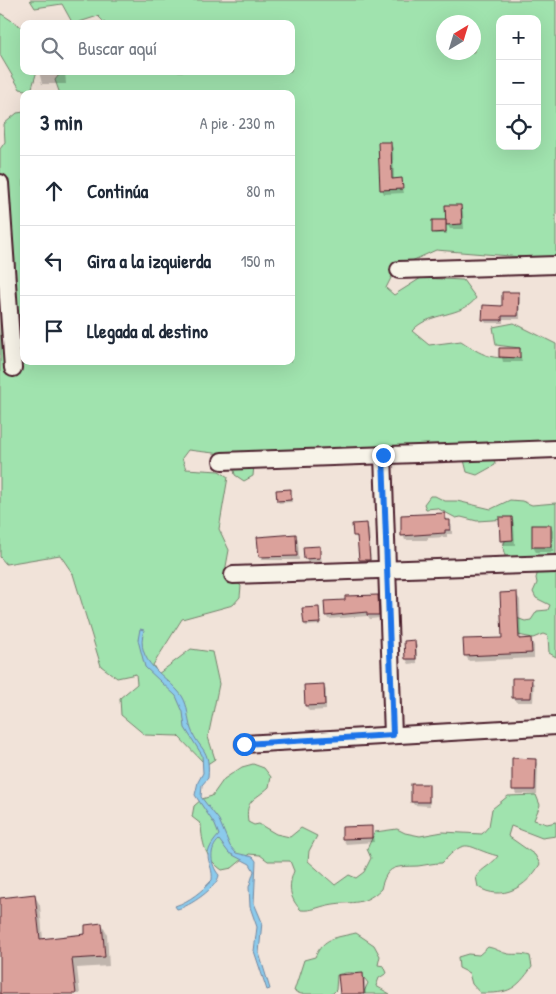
<!DOCTYPE html>
<html lang="es">
<meta charset="utf-8">
<style>
body{margin:0;font-family:"Patrick Hand",sans-serif;background:#f6f6f7;color:#1f2937}
.controls{position:absolute;right:15px;top:15px;display:grid;overflow:hidden;border-radius:10px;box-shadow:0 5px 20px #0002}
.controls button{width:45px;height:45px;display:grid;place-items:center;padding:0;border:0;border-bottom:1px solid #e0e1e3;background:#fff;color:#1f2937;font:25px sans-serif}
.compass{position:absolute;left:436px;top:15px;width:45px;height:45px;border-radius:50%;background:#fff;box-shadow:0 5px 20px #0002;rotate:38deg}
.stop{position:absolute;width:15px;height:15px;margin:-11px;border:4px solid #1a73e8;border-radius:50%;background:#fff}
.stop.end{background:#1a73e8;border-color:#fff;box-shadow:0 1px 5px #0008}
.list{margin:0;padding:0;list-style:none}
h2{display:flex;justify-content:space-between;align-items:center;height:65px;margin:0;padding:0 20px;font-size:21px}
h2 small{font-size:16px;font-weight:400;color:#747a83}
.list li{display:grid;grid-template-columns:32px 1fr auto;gap:15px;align-items:center;box-sizing:border-box;height:70px;padding:0 20px;border-top:1px solid #e0e1e3}
.list b{display:block;font-size:19px;white-space:nowrap}
.list em{font-size:16px;font-style:normal;color:#747a83}
.icon{flex:none;width:28px;height:28px;fill:none;stroke:currentColor;stroke-width:2;stroke-linecap:round;stroke-linejoin:round}
.map{position:relative;flex:none;width:556px;height:994px;overflow:hidden}
.search{position:absolute;background:#fff;box-shadow:0 5px 20px #0002;left:20px;top:20px;width:275px;height:55px;display:flex;align-items:center;gap:12px;box-sizing:border-box;padding:0 18px;border-radius:10px;color:#747a83;font-size:19px}
.panel{position:absolute;background:#fff;box-shadow:0 5px 20px #0002;left:20px;top:90px;width:275px;height:275px;border-radius:10px}
.map>svg:first-child{display:block}
.green{fill:#a0e3ae;stroke:#75816c;fill-rule:evenodd}
.water{fill:#8bcaec;stroke:#71869f}
.shadow{fill:#0003}
.building{fill:#dba19b;stroke:#4a1f2b}
.lines{fill:none;stroke-linecap:round;stroke-linejoin:round}
.minor-casing{stroke:#4a1f2b;stroke-width:20}
.minor{stroke:#f7f3e8;stroke-width:16}
.route{stroke:#1a73e8;stroke-width:6}
</style>
<div class="map">
<svg width="556" height="994" viewBox="0 0 556 994">
<rect width="100%" height="100%" fill="#f1e3d9"/>
<filter id="ink" filterUnits="userSpaceOnUse"><feTurbulence type="fractalNoise" baseFrequency=".02" numOctaves="2"/><feDisplacementMap in="SourceGraphic" scale="10" xChannelSelector="R" yChannelSelector="G"/><feConvolveMatrix kernelMatrix="1 2 1 2 8 2 1 2 1" color-interpolation-filters="sRGB"/></filter>
<g filter="url(#ink)">
<g class="green">
<path d="M30 0H556V269H552L522 257 436 250 396 268 386 288 394 295 421 278 463 280 476 298C462 318 429 311 412 331L429 345 461 341C482 355 492 361 519 356L520 348 496 345 493 327 514 323 556 344V453H494L495 465 477 475 467 472 462 452 381 456 337 449 254 465 253 476 244 481 235 475 231 455 188 450 182 458 186 469 219 471 228 477 219 529 229 550 225 572 241 586 240 597 233 605 182 619 153 665 158 674 191 649 212 652 219 684 208 737 215 759 206 765 178 736 145 735 121 715 120 698 137 684 136 674 117 678 101 666 73 574 60 555 6 564 0 557V149L5 142 4 124 17 113 24 112V361H291V94H60L55 80 62 71H291V24H106L98 16 73 24 62 4 35 8ZM500 19H537V146H500ZM444 22H474V52H444Z"/>
<polygon points="0,13 23,28 24,71 37,71 31,91 20,89 0,55"/>
<path d="M430 496H435L445 501H457L491 509 510 500 522 501 532 505 556 503V657L549 653 548 636 543 634 533 638 518 635 514 617 525 621 531 620 537 611 548 610 550 605 536 598 533 592 537 583 536 578 539 568 507 560C501 548 502 542 512 533V522L508 519 477 521 461 517 456 518 437 508 426 509 424 504Z"/>
<path d="M253 764 264 768 271 777 269 787C254 801 245 799 248 822L254 825 259 824 276 834 290 837 301 828 317 836 309 851 308 861 335 885 349 875 356 878 364 872 371 858 367 849 375 832 397 829 405 833 420 836 443 832 482 834 489 826 492 809 508 796 536 795 540 805 534 820 547 824 556 822V836L542 838 511 826 508 836 535 855 540 864C527 887 502 902 478 887L476 877C483 867 491 866 498 856 466 848 468 835 442 863 433 863 426 865 418 866 396 867 387 864 381 889 361 908 351 900 328 905 318 907 312 911 301 910 289 898 288 886 294 871L290 861H268L260 855 249 854 232 868 222 870C205 858 202 843 201 824L192 817 194 806 202 799 212 796 224 779 242 767Z"/>
<path d="M356 933 374 945 380 956 378 965 384 966 387 973 379 978 376 986 390 994H363L368 983C360 971 350 971 337 975L336 990 332 994H301L294 991 304 960 315 957C324 937 335 938 356 933Z"/>
<path d="M488 947C495 948 502 953 508 954 516 955 521 953 530 956L532 967C516 989 510 994 480 993L472 984 469 973 459 968 458 957 468 954 479 955Z"/>
</g>
<path class="water" d="M140 629 144 630C134 663 166 674 182 696 189 707 187 718 191 729 199 751 211 747 208 778L202 785 201 797 219 820 230 846 236 853 253 857 256 861 254 903 262 922 259 953 270 989 267 990 254 951 257 927 250 907 249 887 254 871 250 864 229 853 219 840C209 848 210 865 219 875 218 887 189 907 177 909L175 906C190 901 202 891 212 880 214 861 198 858 219 835L215 825 195 795 198 782 203 773 202 755 185 728 183 712 176 696 145 667 138 640Z"/>
<g class="shadow">
<polygon points="53,22 54,24 40,24"/>
<polygon points="39,71 65,71 66,84 42,84"/>
<polygon points="390,143 393,148 394,180 401,180 404,193 384,194 382,189"/>
<polygon points="460,206 463,211 464,229 450,229 447,224"/>
<polygon points="446,223 447,234 435,234 433,232"/>
<polygon points="518,294 520,297 520,319 503,319 503,323 486,323 483,319 503,307"/>
<polygon points="500,349 519,349 522,362 503,362"/>
<polygon points="291,492 292,502 279,503 278,501"/>
<polygon points="444,514 452,526 452,534 447,534 447,537 428,538 428,540 405,540 403,535"/>
<polygon points="512,518 514,523 515,545 504,545 501,540"/>
<polygon points="366,524 369,529 371,564 363,565 360,560 359,540 354,535"/>
<polygon points="533,527 551,527 553,531 553,552 536,552 533,547"/>
<polygon points="295,535 298,539 299,560 262,560 260,556"/>
<polygon points="319,547 322,562 308,563 305,558"/>
<polygon points="516,594 520,600 521,640 531,639 534,646 534,658 469,661 465,655 503,639"/>
<polygon points="377,596 380,618 370,619 368,616 328,619 326,615 347,601"/>
<polygon points="318,609 320,625 306,626 305,624"/>
<polygon points="406,642 414,642 417,646 417,663 409,664 406,659"/>
<polygon points="531,680 534,684 533,702 516,702 513,697"/>
<polygon points="323,685 326,690 326,710 309,711 306,706 305,686"/>
<polygon points="535,760 538,765 537,794 516,794 514,789"/>
<polygon points="428,785 430,806 414,805 412,802"/>
<polygon points="371,827 374,842 346,844 343,839"/>
<polygon points="34,895 40,905 43,940 87,935 102,925 107,934 109,966 77,968 80,994 0,994 0,899"/>
<polygon points="362,974 365,979 366,994 341,994"/>
</g>
<g class="building">
<polygon points="378,142 391,142 392,179 402,178 403,189 380,190"/>
<polygon points="445,205 461,205 462,224 446,225"/>
<polygon points="432,220 446,220 446,232 432,233"/>
<polygon points="502,292 519,292 518,316 502,316 502,320 482,320 483,305 502,306"/>
<polygon points="499,348 520,348 520,358 499,357"/>
<polygon points="291,489 291,500 277,501 276,490"/>
<polygon points="445,513 445,520 450,520 450,530 445,530 445,533 401,536 401,515"/>
<polygon points="499,517 512,517 513,540 500,541"/>
<polygon points="367,523 370,560 359,560 357,536 353,536 352,524"/>
<rect x="532" y="525" width="19" height="22"/>
<polygon points="296,534 297,556 259,557 257,537"/>
<polygon points="320,546 320,558 304,559 303,547"/>
<polygon points="517,592 519,639 531,638 532,653 464,656 463,639 502,638 500,593"/>
<polygon points="378,595 379,615 367,615 367,612 325,616 324,601 345,600 345,596"/>
<polygon points="319,607 320,623 304,624 302,608"/>
<polygon points="415,640 416,659 405,659 404,641"/>
<polygon points="512,678 532,678 531,698 512,698"/>
<polygon points="324,684 325,705 305,706 304,685"/>
<polygon points="512,758 536,759 535,790 512,790"/>
<rect x="411" y="784" width="18" height="18"/>
<polygon points="372,826 372,838 342,839 342,827"/>
<polygon points="35,894 40,939 85,934 85,925 102,923 105,957 72,959 76,994 0,994 0,898"/>
<polygon points="363,973 364,994 340,994 338,975"/>
</g>
<g class="lines">
<g class="minor-casing">
<g id="minor">
<polyline points="0,183 13,368"/>
<polyline points="399,270 556,265"/>
<polyline points="383,455 393,735"/>
<polyline points="222,461 556,449"/>
<polyline points="233,575 556,564"/>
<polyline points="244,744 556,726"/>
</g>
</g>
<use href="#minor" class="minor"/>
</g>
</g>
<g class="lines" filter="url(#ink)">
<polyline class="route" points="244,744 393,735 383,455"/>
</g>
</svg>
<div class="controls">
<button>+</button>
<button>−</button>
<button><svg class="icon" aria-label="locate" viewBox="0 0 24 24"><circle cx="12" cy="12" r="6"/><path d="M12 2v4M12 18v4M2 12h4M18 12h4"/></svg></button>
</div>
<svg class="compass" viewBox="-18 -18 36 36"><path d="M0-13l5 13h-10z" fill="#e53935"/><path d="M0 13l5-13h-10z" fill="#747a83"/></svg>
<div class="stop" style="left:244px;top:744px"></div>
<div class="stop end" style="left:383px;top:455px"></div>
<div class="search"><svg class="icon" aria-label="search" viewBox="0 0 24 24"><circle cx="10" cy="10" r="6"/><path d="M15 15l6 6"/></svg>Buscar aquí</div>
<section class="panel">
<h2>3 min<small>A pie · 230 m</small></h2>
<ul class="list">
<li><svg class="icon" aria-label="ahead" viewBox="0 0 24 24"><path d="M12 20V5M6 11l6-6 6 6"/></svg><div><b>Continúa</b></div><em>80 m</em></li>
<li><svg class="icon" aria-label="left" viewBox="0 0 24 24"><path d="M17 20v-9H6M10 6l-5 5 5 5"/></svg><div><b>Gira a la izquierda</b></div><em>150 m</em></li>
<li><svg class="icon" aria-label="arrive" viewBox="0 0 24 24"><path d="M6 21V4h12l-3 4 3 4H6"/></svg><div><b>Llegada al destino</b></div></li>
</ul>
</section>
</div>
